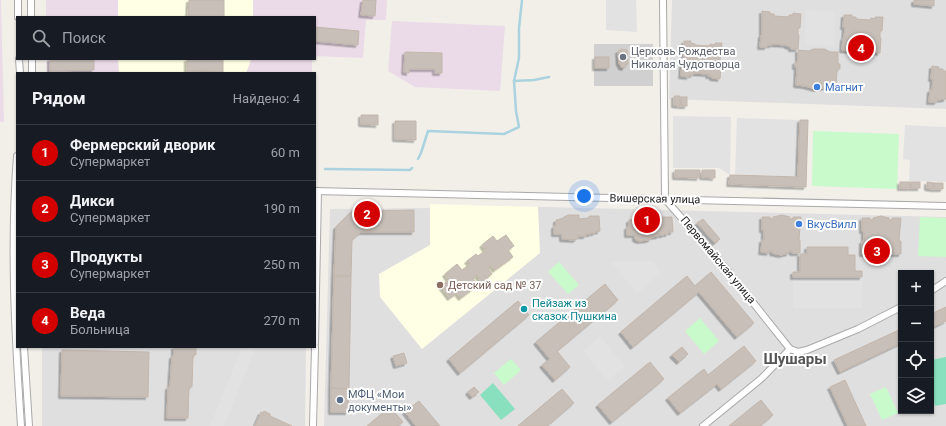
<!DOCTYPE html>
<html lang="ru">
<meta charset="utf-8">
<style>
body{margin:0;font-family:Roboto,sans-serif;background:#242831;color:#f1f3f6}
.controls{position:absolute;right:12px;bottom:12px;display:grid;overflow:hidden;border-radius:0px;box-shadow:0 1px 3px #0004}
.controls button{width:36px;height:36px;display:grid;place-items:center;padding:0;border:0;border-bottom:1px solid #363941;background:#171b24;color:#f1f3f6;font:20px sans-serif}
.you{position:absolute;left:584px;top:196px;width:14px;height:14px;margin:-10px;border:3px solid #fff;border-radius:50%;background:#1a73e8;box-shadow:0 0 0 6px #1a73e833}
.badge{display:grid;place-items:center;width:26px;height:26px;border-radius:50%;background:#d40000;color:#fff;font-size:13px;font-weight:700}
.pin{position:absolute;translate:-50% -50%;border:2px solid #fff;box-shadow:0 1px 4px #0006}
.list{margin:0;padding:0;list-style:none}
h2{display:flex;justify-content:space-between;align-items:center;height:52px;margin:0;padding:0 16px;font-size:17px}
h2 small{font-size:13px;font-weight:400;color:#9ea1a6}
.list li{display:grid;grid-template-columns:26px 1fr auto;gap:12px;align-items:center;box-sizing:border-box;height:56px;padding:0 16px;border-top:1px solid #363941}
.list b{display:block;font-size:15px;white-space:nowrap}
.list p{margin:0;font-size:13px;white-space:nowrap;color:#9ea1a6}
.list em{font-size:13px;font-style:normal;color:#9ea1a6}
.icon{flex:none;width:22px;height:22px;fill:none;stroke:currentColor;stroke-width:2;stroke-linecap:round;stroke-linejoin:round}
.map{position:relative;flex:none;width:946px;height:426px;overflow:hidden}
.search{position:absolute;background:#171b24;box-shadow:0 1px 3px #0004;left:16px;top:16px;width:300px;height:44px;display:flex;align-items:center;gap:10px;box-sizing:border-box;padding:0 14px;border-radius:0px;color:#9ea1a6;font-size:15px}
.panel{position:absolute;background:#171b24;box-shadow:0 1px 3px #0004;left:16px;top:72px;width:300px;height:276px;border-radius:0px}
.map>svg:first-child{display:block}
.residential{fill:#e0dfdf;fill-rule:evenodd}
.industrial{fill:#ebdbe8}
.education{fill:#ffffe5}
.religious{fill:#d0d0d0}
.park{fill:#c8facc}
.pitch{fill:#88e0be}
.parking{fill:#e2e2e2}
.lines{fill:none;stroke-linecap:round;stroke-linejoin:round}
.stream{stroke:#aad3df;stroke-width:2.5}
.building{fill:#c7bfb8;stroke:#c4b6ab;filter:url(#shadow)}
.minor-casing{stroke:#a9a9a9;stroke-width:8}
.minor{stroke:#fff;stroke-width:6}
.worship-dot{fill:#6b7280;stroke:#fff;stroke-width:1.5}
.shop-dot{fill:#3f7fe0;stroke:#fff;stroke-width:1.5}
.education-dot{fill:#8d6e63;stroke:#fff;stroke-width:1.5}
.culture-dot{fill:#0f9aa8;stroke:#fff;stroke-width:1.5}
.service-dot{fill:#5c6f8a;stroke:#fff;stroke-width:1.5}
.labels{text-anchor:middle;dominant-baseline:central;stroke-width:4;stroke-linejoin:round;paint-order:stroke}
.worship-label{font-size:11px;fill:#5b616d;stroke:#fff;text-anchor:start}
.shop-label{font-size:11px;fill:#366cbe;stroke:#fff;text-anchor:start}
.street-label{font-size:11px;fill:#222;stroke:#fff}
.education-label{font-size:11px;fill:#785e54;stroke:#fff;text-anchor:start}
.culture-label{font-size:11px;fill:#0d838f;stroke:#fff;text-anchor:start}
.service-label{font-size:11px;fill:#4e5e75;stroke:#fff;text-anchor:start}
.district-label{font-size:15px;font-weight:bold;fill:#555;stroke:#fff}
</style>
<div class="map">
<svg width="946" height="426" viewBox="0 0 946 426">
<defs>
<filter id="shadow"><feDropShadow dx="-2.5" dy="2.5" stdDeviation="0" flood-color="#0004"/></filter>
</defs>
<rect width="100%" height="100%" fill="#f2efe9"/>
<g class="residential">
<polygon points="672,0 946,0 946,109 669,99"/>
<path d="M547 207 946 217V426H324L330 209ZM901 273H931V411H901Z"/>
<polygon points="42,347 306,347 305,426 42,426"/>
</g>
<g class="industrial">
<polygon points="0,0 1,0 4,122 0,122"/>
<polygon points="46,0 387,0 386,20 366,20 363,58 315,56 315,17 46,17"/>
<polygon points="392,21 505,26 500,91 415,87 388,71"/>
<rect x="47" y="59" width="265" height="14"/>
</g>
<g class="education">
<rect x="118" y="0" width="135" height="17"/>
<polygon points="118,59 251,59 250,63 246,73 119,73"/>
<polygon points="430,204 538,207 540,253 422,349 380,297 379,274 430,245"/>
</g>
<rect class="religious" x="594" y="44" width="59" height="42"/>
<g class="park">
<polygon points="813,131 899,134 897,189 812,186"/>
<polygon points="920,217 946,218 946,257 918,256"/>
<polygon points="559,262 579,285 568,294 548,272"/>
<polygon points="700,318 719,341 704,354 685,331"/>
<polygon points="511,359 521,370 504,385 494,373"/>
<polygon points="886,387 898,413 882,420 870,394"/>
</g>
<g class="pitch">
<polygon points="946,357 946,404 935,406 931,389 931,360"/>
<polygon points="493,383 515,409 501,420 480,395"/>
</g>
<g class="parking">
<polygon points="606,0 636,0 637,32 606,30"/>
<polygon points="806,10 835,11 834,46 805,45"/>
<polygon points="673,116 731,117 730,175 719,168 673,168"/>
<polygon points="737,118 800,120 798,177 735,176"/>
<polygon points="905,125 946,127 946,182 909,181 910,160 903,159"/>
<polygon points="653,261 661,273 637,294 611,262"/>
<rect x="793" y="277" width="69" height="31"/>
<polygon points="600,336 625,366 608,381 583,351"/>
<polygon points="242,347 256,347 224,426 210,426"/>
</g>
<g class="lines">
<g class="stream">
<polyline points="514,81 534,80 549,77"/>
<polyline points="418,159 421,153 428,131 504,134 519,127 516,111 514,81 519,58 519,28 522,0"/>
<polyline points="325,169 410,170 412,168"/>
</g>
</g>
<g class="building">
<polygon points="189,0 224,0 224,17 188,17"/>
<polygon points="363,0 376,0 375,16 361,15"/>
<polygon points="914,0 934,0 934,6 914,4"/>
<polygon points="762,11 770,12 770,14 774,14 774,16 789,17 789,15 793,15 793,13 801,14 800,28 798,28 798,35 799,35 798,49 791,49 791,47 787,46 787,45 772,44 772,45 767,45 767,47 760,47 761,35 762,35"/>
<polygon points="844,15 852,15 852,17 856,17 856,19 871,20 871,18 875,19 875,17 883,17 882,31 880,31 880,38 881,38 880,53 873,52 873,50 869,50 869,48 854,47 854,49 850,49 849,51 842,50 843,38 844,38 845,27 843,27"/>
<polygon points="315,27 359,31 358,45 315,41"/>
<polygon points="684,41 691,41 691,43 695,44 695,45 710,46 710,44 715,45 715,43 722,43 719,67 721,67 720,79 712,78 712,76 708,76 709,74 693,73 693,75 689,75 689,77 681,76 682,64 684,64"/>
<polygon points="621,49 627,50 628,64 626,64 626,66 624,68 621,67 620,64 619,64 618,51 621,50"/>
<polygon points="813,49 825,49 830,52 838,52 838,64 840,64 840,69 837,69 836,88 827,87 816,89 805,86 796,85 797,67 795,67 795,62 798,62 798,50 809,51"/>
<polygon points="405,52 442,53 442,73 435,73 435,69 409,69 409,73 404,72"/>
<rect x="595" y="57" width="14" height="11"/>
<polygon points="50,59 94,59 94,70 50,71"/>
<polygon points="187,59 223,59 223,72 187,71"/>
<polygon points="932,66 939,67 939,69 943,69 943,71 946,71 946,99 937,100 937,102 929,102 930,90 932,90 933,79 931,79"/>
<polygon points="674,96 680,96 680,106 674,105"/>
<rect x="681" y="97" width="6" height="9"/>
<polygon points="361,115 378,115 378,125 361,124"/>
<polygon points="800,120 808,120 806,187 729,184 730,175 798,177"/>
<polygon points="395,121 416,121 416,140 395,139"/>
<polygon points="675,170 700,170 699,178 675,177"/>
<polygon points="702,170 715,170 715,178 702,177"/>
<rect x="900" y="182" width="10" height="6"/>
<rect x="911" y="182" width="9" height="6"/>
<polygon points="927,182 934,183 933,189 927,188"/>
<polygon points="934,183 943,183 943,189 933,189"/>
<polygon points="414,210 414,232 361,232 352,240 351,276 334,276 336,227 352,211"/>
<polygon points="568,215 579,215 579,219 589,218 589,216 599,216 600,231 595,232 595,233 591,233 591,234 586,234 586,236 578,236 578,238 575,240 562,239 562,234 554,234 554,226 556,226 556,220 564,218 564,217"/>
<polygon points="782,215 790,217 789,219 793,219 793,217 801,217 799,240 800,240 800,253 792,253 792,251 789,251 789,253 781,255 772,253 773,251 769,251 769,253 761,252 762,240 764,240 764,230 762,230 762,217 770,217 770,219 773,219 773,217"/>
<polygon points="641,216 652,216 652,219 662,219 662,217 672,217 673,232 668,232 668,234 664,234 664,235 659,235 659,236 651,237 651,239 648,240 639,241 635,239 635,235 627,235 627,227 629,227 629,220 637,219 637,217 641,217"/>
<polygon points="881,216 889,218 889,220 892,220 892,218 901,218 899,241 901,241 901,254 892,254 892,252 889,252 889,254 881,256 873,254 873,252 870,252 870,254 862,254 862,241 864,241 864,231 862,231 862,218 870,218 870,220 873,220 873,218"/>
<polygon points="703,219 720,239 715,243 697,223"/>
<polygon points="506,235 514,246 508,250 513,257 495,270 491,265 488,268 492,274 482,282 477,275 473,278 478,285 461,298 457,293 450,298 441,286 449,280 445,274 457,264 462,270 470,264 467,261 476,254 478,256 486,250 482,245 493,236 497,241"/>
<polygon points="807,247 848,247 848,255 855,255 855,271 862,271 862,277 793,277 793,272 800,272 800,254 807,254"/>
<polygon points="711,272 754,323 737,337 699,292 633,347 621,332 687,276 695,286"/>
<polygon points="334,276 351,276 349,389 331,388"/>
<polygon points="605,284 618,300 557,351 570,367 555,380 542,365 550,359 536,342"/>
<polygon points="518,301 529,315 460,373 449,359"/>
<polygon points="946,307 946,321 931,328 931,314"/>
<polygon points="901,329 901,343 840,372 834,360"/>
<polygon points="744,346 756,361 721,389 717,384 680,413 668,398 704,369 708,375"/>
<polygon points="174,347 196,347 196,355 193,355 192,387 189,387 188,418 167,418 168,387 170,387 172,356 174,356"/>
<polygon points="682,347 688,354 679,362 672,355"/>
<polygon points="62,350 149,352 148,397 61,396"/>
<polygon points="404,353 407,363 396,366 393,356"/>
<polygon points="650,362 664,379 612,422 598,405"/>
<polygon points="845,380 866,426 848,426 830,387"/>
<polygon points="474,387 479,392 472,397 468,392"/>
<polygon points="331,388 349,389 348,412 331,412"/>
<polygon points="562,389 574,403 547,426 518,426"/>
<polygon points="761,400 773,415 760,426 729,426"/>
<polygon points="419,401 440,426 416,426 405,412"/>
<polygon points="390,407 403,422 398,426 367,426"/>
<polygon points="264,411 270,414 270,416 292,426 255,426 261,412 263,413"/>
</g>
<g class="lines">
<g class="minor-casing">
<g id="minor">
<polyline points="18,0 18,17"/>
<polyline points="31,0 31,17"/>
<polyline points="663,0 665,199 727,270 790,349"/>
<polyline points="19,59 20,73"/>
<polyline points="32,59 32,73"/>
<path d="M17 156C10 247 15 335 21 426"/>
<polyline points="315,191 946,206"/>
<polyline points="931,291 946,281"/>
<polyline points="315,343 318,191"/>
<polyline points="24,347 29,426"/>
<polyline points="790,349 798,352 807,350 858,329 901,307"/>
<polyline points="313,426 315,347"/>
<polyline points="703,426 762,378 790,349"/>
</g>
</g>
<use href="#minor" class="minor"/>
</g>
<circle class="worship-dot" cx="623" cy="57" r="4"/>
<g class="shop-dot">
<circle cx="817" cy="87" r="4"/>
<circle cx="799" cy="224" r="4"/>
</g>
<circle class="education-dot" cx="440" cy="285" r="4"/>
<circle class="culture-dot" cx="524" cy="309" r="4"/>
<circle class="service-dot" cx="340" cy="400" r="4"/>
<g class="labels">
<g class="worship-label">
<text x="631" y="51">Церковь Рождества<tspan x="631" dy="13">Николая Чудотворца</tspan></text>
</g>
<g class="shop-label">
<text x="825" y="87">Магнит</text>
<text x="807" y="224">ВкусВилл</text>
</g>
<g class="street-label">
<text transform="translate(655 199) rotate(1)">Вишерская улица</text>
<text transform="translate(718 260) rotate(50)">Первомайская улица</text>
</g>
<g class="education-label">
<text x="448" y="285">Детский сад № 37</text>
</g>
<g class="culture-label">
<text x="532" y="303">Пейзаж из<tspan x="532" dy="13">сказок Пушкина</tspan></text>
</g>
<g class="service-label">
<text x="348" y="394">МФЦ «Мои<tspan x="348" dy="13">документы»</tspan></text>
</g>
<g class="district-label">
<text x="795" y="359">Шушары</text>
</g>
</g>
</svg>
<div class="controls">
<button>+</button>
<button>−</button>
<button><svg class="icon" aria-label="locate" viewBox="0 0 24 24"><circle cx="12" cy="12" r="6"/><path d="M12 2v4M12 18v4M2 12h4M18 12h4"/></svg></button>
<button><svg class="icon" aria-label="layers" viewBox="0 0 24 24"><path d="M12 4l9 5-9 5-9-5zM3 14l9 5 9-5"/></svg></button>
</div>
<div class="you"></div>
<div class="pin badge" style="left:647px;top:220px">1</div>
<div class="pin badge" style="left:367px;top:214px">2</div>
<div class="pin badge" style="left:877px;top:251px">3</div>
<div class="pin badge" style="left:861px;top:48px">4</div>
<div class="search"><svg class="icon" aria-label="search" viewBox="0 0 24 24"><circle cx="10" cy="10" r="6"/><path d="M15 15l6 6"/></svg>Поиск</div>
<section class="panel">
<h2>Рядом<small>Найдено: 4</small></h2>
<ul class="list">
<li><span class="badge">1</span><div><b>Фермерский дворик</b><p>Супермаркет</p></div><em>60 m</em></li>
<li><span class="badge">2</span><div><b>Дикси</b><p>Супермаркет</p></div><em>190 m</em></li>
<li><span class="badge">3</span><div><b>Продукты</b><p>Супермаркет</p></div><em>250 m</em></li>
<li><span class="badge">4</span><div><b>Веда</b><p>Больница</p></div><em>270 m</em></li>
</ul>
</section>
</div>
